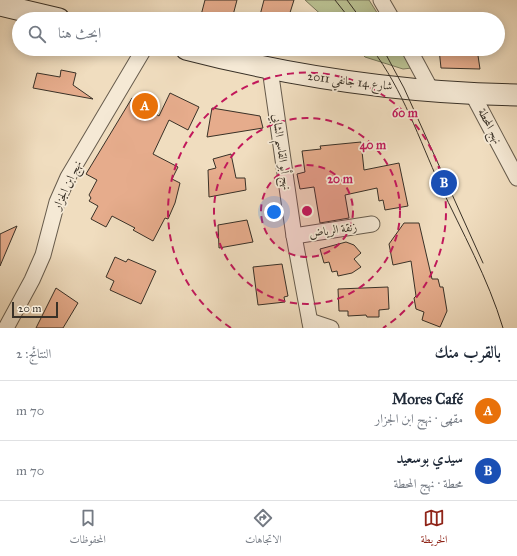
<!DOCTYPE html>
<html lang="ar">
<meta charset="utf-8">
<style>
body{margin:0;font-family:"IM FELL Great Primer",Amiri,serif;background:#f2f2f3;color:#1f2937;direction:rtl}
.scale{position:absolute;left:12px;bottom:10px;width:46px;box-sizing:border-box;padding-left:4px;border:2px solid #393127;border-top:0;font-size:11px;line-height:14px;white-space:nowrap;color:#393127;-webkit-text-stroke:3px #f5e9d5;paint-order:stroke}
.you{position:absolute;left:274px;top:212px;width:14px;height:14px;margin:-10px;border:3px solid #fff;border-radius:50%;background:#1a73e8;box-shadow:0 0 0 6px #1a73e833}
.badge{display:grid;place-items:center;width:26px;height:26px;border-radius:50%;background:#8f2418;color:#fff;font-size:13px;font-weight:700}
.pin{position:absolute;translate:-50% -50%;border:2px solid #fff;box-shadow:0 1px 4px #0006}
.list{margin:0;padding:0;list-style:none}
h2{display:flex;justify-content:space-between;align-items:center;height:52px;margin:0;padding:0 16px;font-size:17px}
h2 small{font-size:13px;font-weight:400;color:#747a83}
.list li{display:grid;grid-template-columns:26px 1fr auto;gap:12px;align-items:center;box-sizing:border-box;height:60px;padding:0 16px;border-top:1px solid #e0e1e3}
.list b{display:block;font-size:15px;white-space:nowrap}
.list p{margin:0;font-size:13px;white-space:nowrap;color:#747a83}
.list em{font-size:13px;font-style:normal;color:#747a83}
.icon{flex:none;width:22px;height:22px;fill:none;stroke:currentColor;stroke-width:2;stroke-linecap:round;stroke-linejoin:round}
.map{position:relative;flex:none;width:517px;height:328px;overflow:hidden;direction:ltr}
.search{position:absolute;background:#fff;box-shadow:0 2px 10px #0003;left:12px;right:12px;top:12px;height:44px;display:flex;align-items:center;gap:10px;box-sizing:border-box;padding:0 14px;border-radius:22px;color:#747a83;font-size:15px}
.sheet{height:172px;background:#fff}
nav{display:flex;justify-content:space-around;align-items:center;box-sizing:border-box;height:56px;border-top:1px solid #e0e1e3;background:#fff;font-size:11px;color:#747a83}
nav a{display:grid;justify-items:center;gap:2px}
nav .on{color:#8f2418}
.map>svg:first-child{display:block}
.green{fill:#bac192;stroke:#7a795c}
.building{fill:#e6ac8c;stroke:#393127}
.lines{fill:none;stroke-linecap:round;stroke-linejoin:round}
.street-casing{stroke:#675c4d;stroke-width:17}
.secondary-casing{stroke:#393127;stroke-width:23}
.street{stroke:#f5e9d5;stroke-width:15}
.secondary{stroke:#f5e9d5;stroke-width:21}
.tram{stroke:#393127;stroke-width:1}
.ring{fill:none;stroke:#c2185b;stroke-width:2;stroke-dasharray:7 5}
.labels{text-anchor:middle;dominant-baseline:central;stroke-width:3.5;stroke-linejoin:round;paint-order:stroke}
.street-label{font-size:12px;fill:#393127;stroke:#f5e9d5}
.centre{fill:#c2185b;stroke:#f5e9d5;stroke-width:2}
.ring-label{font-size:12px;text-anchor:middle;font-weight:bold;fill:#c2185b;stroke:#f5e9d5;stroke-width:3.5;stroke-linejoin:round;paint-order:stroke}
</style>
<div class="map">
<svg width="517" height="328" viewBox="0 0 517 328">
<rect width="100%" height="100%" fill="#f0ddbf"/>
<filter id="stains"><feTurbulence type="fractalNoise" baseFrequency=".005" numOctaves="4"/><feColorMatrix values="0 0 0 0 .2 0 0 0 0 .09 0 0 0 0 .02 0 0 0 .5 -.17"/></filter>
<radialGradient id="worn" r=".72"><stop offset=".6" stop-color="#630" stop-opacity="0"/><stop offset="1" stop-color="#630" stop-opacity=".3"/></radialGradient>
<g class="green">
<polygon points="305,0 369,0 381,19 326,19"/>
<polygon points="357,49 400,49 412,68 403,69 365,57"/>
</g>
<g class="building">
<polygon points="205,0 237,0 232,19 200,19"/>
<polygon points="264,0 294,0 288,19 259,19"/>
<polygon points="439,49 477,49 480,69 441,68"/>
<polygon points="61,70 76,73 73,85 93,99 33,88 37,73 60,77"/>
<polygon points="170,93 199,107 188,130 169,120 153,154 178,167 172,179 180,183 175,203 168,219 165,218 153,241 133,230 135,228 112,216 106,227 91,219 98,206 89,201 91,198 89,195 97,180 86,174 132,98 159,116"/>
<polygon points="212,108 260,116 263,128 207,137"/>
<polygon points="361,142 364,170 399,163 408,206 385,210 383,200 379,201 377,188 345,195 349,218 320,223 314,187 300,189 297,174 305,172 302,151 321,149 320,146"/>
<polygon points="231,154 236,178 245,178 246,190 209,197 208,170 216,168 213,159"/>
<polygon points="247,220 253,242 219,248 218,225"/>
<polygon points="404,223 419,223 432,279 438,279 440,287 443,287 447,311 440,327 422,320 424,312 416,309 414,298 416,296 411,261 393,265 389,244"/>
<polygon points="17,226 0,266 0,234"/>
<polygon points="346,242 354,245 361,253 354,259 361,267 352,273 338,276 337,271 332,272 329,262 324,263 320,249"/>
<polygon points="115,257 126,262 128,259 156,271 141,304 110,290 114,281 106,277"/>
<polygon points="282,264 288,296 284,297 285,302 258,305 253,267"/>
<polygon points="388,287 389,309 379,310 379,317 367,317 366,315 348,316 348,311 339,311 338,289"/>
<polygon points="56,288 78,303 63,328 36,328"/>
</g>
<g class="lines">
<g class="street-casing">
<g id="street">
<polyline points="381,0 392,19"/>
<polyline points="409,49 431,90"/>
<polyline points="270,69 294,236 311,328"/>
<polyline points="473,95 517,178"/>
<polyline points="294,236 372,224"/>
<polyline points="310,321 331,328"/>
<polyline points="6,328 32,280 43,255 57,202 68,177 144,49"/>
</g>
</g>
<g class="secondary-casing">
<g id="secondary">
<polyline points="0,5 59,19"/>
<path d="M186 49C294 77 405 93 517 95"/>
</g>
</g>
<use href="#street" class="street"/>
<use href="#secondary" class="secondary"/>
<g class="tram">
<polyline points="335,0 350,19"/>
<polyline points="347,0 361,19"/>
<path d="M372 49C403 90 419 139 440 185 462 232 488 278 503 328"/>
<polyline points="383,49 404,88 483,263"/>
</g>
</g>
<circle cx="307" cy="211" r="46" fill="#c2185b" fill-opacity=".12"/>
<g class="ring">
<circle cx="307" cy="211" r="46"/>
<circle cx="307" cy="211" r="93"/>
<path d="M231 328A139 139 0 1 1 383 328"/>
</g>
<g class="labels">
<g class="street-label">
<text transform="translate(350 81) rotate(7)">شارع 14 جانفي 2011</text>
<text transform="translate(490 126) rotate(63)">نهج المحطة</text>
<text transform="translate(282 152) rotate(82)">نهج أبو القاسم الشابي</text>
<text transform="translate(67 185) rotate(-65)">نهج ابن الجزار</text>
<text transform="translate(333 230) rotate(-9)">زنقة الرياض</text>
</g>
</g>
<circle cx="307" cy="211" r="6" class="centre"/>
<g class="ring-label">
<text x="405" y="117">60 m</text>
<text x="373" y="149">40 m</text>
<text x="340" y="183">20 m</text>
</g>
<rect width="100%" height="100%" filter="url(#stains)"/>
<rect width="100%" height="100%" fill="url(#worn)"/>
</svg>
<div class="scale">20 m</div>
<div class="you"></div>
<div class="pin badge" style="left:145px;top:106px;background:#e8710a">A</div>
<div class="pin badge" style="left:444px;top:183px;background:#1a4fb4">B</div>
<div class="search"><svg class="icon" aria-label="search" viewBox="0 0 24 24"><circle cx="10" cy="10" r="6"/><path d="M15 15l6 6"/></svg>ابحث هنا</div>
</div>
<section class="sheet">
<h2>بالقرب منك<small>النتائج: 2</small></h2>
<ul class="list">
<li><span class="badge" style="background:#e8710a">A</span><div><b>Mores Café</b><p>مقهى · نهج ابن الجزار</p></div><em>70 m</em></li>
<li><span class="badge" style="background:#1a4fb4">B</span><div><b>سيدي بوسعيد</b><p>محطة · نهج المحطة</p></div><em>70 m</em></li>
</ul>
</section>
<nav>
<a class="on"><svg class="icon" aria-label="map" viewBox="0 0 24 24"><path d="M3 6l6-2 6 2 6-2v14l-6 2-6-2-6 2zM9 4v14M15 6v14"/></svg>الخريطة</a>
<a><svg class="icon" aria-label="directions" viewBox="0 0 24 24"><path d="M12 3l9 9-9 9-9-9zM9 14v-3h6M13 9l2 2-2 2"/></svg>الاتجاهات</a>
<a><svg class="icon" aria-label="saved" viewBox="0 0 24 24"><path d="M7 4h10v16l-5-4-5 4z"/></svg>المحفوظات</a>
</nav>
